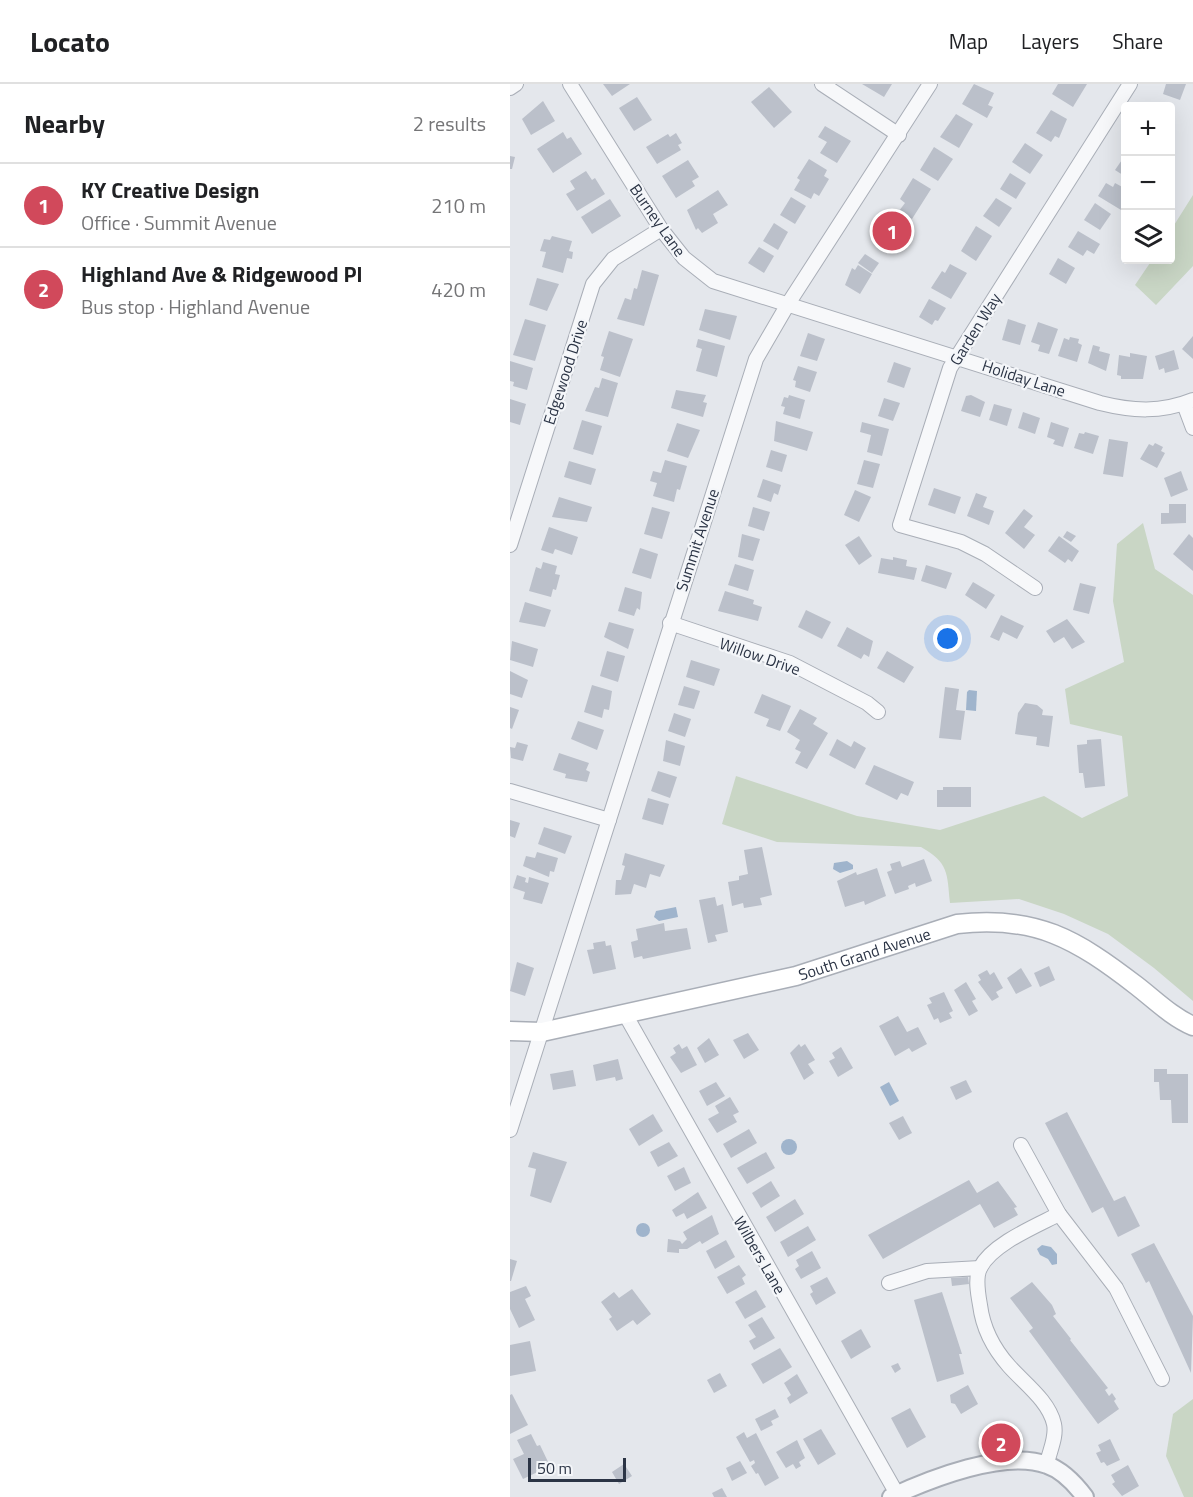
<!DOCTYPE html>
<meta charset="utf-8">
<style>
body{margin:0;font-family:"Titillium Web",sans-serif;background:#f2f2f2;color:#202124}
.controls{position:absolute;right:18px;top:18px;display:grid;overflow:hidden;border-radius:6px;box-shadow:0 6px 24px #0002}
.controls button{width:54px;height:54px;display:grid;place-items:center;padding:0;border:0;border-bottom:2px solid #e0e0e0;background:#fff;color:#202124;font:30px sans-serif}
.scale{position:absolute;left:18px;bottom:15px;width:98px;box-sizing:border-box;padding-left:6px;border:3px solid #2b3445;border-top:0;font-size:16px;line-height:21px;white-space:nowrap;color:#2b3445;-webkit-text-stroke:4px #f4f6f9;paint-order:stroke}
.you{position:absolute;left:438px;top:555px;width:21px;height:21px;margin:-15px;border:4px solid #fff;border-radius:50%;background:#1a73e8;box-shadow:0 0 0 9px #1a73e833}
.badge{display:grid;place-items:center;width:39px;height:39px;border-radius:50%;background:#d1495b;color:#fff;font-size:20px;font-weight:700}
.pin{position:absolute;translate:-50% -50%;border:3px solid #fff;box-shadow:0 2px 6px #0006}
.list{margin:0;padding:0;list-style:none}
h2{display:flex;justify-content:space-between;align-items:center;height:78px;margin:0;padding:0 24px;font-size:26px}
h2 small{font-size:20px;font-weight:400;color:#757577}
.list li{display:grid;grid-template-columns:39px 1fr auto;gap:18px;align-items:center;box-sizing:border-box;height:84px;padding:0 24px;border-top:2px solid #e0e0e0}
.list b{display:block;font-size:22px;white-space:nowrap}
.list p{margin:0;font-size:20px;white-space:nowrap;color:#757577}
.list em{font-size:20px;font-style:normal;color:#757577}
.icon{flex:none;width:33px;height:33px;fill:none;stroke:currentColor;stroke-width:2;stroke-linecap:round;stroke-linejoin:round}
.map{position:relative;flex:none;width:683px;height:1413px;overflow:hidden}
header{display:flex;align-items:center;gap:36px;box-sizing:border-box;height:84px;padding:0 30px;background:#fff;border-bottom:2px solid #e0e0e0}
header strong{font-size:28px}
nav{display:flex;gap:33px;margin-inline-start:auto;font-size:21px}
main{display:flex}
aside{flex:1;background:#fff}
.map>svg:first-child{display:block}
.green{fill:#c9d6c5}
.water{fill:#9fb4cc}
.building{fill:#bbc0ca}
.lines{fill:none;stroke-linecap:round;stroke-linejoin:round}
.minor-casing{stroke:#a9aeb7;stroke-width:16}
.tertiary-casing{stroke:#a9aeb7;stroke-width:20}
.secondary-casing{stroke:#a9aeb7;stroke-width:21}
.minor{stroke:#f7f8fa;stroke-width:14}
.tertiary{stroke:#f7f8fa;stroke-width:16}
.secondary{stroke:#fff;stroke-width:18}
.labels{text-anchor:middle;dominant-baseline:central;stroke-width:4.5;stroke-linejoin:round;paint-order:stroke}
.street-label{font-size:16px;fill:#2b3445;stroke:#f4f6f9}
</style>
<header>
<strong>Locato</strong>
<nav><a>Map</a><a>Layers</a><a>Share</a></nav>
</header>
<main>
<aside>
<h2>Nearby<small>2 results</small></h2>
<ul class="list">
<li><span class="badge">1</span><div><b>KY Creative Design</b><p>Office · Summit Avenue</p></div><em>210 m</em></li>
<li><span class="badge">2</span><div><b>Highland Ave &amp; Ridgewood Pl</b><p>Bus stop · Highland Avenue</p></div><em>420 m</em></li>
</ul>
</aside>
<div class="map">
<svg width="683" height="1413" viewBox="0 0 683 1413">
<rect width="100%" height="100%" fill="#e4e7ec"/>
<g class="green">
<polygon points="683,111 683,182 646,221 625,201 642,176 660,176 661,146"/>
<path d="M633 439 645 485 683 511V917L644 884 598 850 554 830 509 815 440 819C437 789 439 779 411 763L267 758 212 740 226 692 347 732 430 746 534 712 572 734 618 712 612 652 560 640 555 605 614 578 603 517 607 460Z"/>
<polygon points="683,1315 683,1413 674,1413 656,1372 663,1330"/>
</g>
<g class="water">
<polygon points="459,606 467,607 466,627 456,626 457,608"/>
<polygon points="337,777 343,781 343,785 330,789 323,785 324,779"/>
<polygon points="166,823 168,833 149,837 144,833 146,827"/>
<polygon points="379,998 389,1017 380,1022 370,1003"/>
<circle cx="279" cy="1063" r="8"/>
<circle cx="133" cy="1146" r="7"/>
<polygon points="532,1161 541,1163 547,1170 547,1180 542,1181 538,1175 530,1171 527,1165"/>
</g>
<g class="building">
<polygon points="93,0 120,0 102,12"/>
<polygon points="352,0 382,0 374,13"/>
<polygon points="464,0 484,9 478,21 483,23 477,34 452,20"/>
<polygon points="548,0 577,0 563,23 542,10"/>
<polygon points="656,0 676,0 670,16 653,10"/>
<polygon points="259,3 282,28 264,44 241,18"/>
<polygon points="127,13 142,36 124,47 109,24"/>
<polygon points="33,17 45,37 21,51 12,35"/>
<polygon points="541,26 557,35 549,54 545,52 541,58 526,49"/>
<polygon points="446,30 463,40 449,64 430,53"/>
<polygon points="315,42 341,57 327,79 310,69 317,58 308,53"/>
<polygon points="53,48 57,55 61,53 72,70 43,89 27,65"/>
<polygon points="166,49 172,59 168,61 171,66 147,80 136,63 158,50 160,53"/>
<polygon points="515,59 533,71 520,90 502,78"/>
<polygon points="424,63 443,75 428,97 410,86"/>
<polygon points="616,70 616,93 605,86"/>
<polygon points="0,72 5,73 2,85 0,85"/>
<polygon points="299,75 317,86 314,92 319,95 309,112 304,109 301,115 284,106 290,96 287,94"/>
<polygon points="178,76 189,93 182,97 185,102 166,114 152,92"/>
<polygon points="76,87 82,96 85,94 95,110 67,127 56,110 65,105 60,97"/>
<polygon points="500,89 516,99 506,115 490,105"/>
<polygon points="403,94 421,105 402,135 389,127 395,119 390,115"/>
<polygon points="596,99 603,103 605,99 616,105 616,129 588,112"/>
<polygon points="208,106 218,121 203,130 208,139 192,149 188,144 186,146 177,126"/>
<polygon points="281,113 296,122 285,140 270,131"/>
<polygon points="486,114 502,124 489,143 473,132"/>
<polygon points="100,115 111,132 82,150 71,133"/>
<polygon points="585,119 601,130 590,146 574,136"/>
<polygon points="379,132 399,144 384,168 368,158 372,150 369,148"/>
<polygon points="264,139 278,148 268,166 253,157"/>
<polygon points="466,142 482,152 466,177 451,167"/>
<polygon points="568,147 590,160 584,170 577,166 573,172 558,163"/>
<polygon points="42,152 62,157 59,167 63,168 62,175 57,174 53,189 32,183 36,168 30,167 34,155 40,156"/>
<polygon points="249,163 264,172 254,189 238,179"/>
<polygon points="355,170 369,179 362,189 348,179"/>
<polygon points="548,174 565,184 556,200 539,190"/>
<polygon points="440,180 457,189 441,215 421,204 432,187 435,189"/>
<polygon points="348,181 362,190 350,210 335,201 342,184 345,186"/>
<polygon points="132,186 149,191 134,242 107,235 115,214 121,216 124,204 127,205"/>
<polygon points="27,194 49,200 37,227 19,221"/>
<polygon points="419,215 436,224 428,237 425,236 422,241 409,233"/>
<polygon points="195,225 227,232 220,256 189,246"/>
<polygon points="15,235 36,241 25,277 3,271"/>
<polygon points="498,235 516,241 510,261 492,256"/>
<polygon points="528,238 548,245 539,270 528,267 530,261 521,258"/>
<polygon points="99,247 123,255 110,293 90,286 94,273 91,272"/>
<polygon points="298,249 315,255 307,277 290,272"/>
<polygon points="683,252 683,275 672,265"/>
<polygon points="560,253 569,255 568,259 572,261 567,278 548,272 554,254 559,256"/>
<polygon points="188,255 215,262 207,293 186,287 192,265 186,263"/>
<polygon points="583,261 590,263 589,267 600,270 596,287 578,279"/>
<polygon points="664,266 669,285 655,289 654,284 649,286 645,272"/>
<polygon points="620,269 637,272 633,295 611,295 611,292 607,291 609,271 620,273"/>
<polygon points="0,277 23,284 17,306 3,302 4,298 0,297"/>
<polygon points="384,278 401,284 394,304 377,298"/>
<polygon points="288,282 307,288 300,308 285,303 286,297 283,296"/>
<polygon points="92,294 108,299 98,333 75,327 85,303 89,304"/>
<polygon points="166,306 196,311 193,318 197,319 193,333 161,324"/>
<polygon points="279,311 295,316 290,335 273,330 275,323 271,322 274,313 278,314"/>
<polygon points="461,311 475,318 470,333 451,327 456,312"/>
<polygon points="374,314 390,319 383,337 368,332"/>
<polygon points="0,315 16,320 10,341 0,338"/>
<polygon points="484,320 502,325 497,342 479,336"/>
<polygon points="513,328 530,334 525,350 508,344"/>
<polygon points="72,336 92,342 83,371 63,365"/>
<polygon points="266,337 303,348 297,367 264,357"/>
<polygon points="352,338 379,345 372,372 357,368 361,351 350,348"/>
<polygon points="541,338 559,344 553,363 543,360 545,356 537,353"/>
<polygon points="167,339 190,346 178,374 157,367"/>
<polygon points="575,348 589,352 583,370 564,364 569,349 574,350"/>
<polygon points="599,355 618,358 613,393 593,390"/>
<polygon points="645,359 653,363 651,367 655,369 647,384 630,375 639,360 643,362"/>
<polygon points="261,366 277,371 272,388 256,383"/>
<polygon points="155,376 177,382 170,406 167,405 164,418 143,412 147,399 140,397 143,387 151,389"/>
<polygon points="354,376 370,380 363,404 347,400"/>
<polygon points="59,377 86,385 81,401 54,393"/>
<polygon points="671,387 678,406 661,413 654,394"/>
<polygon points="253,395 271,401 268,411 264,409 261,418 247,413"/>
<polygon points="424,404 451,413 445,430 418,421"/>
<polygon points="345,406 361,413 349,438 334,431"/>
<polygon points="466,409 477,413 473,423 484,427 479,441 457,432"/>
<polygon points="49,413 82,423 77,438 42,433"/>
<polygon points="659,420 676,420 676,439 651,440 651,429 659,429"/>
<polygon points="142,423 160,428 152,455 134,450"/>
<polygon points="243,423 260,428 254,447 238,442"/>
<polygon points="514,425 523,432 514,443 525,451 514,465 495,449"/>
<polygon points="39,443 68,453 62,471 45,465 43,470 31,466"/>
<polygon points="557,447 566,452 561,458 553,453"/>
<polygon points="232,450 250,455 243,477 228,473"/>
<polygon points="679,450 683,454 683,487 663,470"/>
<polygon points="349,452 362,472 349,481 335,461"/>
<polygon points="549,452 569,467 562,478 558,475 555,479 538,467"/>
<polygon points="130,464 148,470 141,495 122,489"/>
<polygon points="383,473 397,476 396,482 407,484 404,496 368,489 371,474 383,476"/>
<polygon points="33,478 47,482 45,490 50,491 46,506 43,505 41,513 19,507 26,483 31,485"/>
<polygon points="225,480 244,486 238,507 218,501"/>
<polygon points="416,481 442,489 436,505 411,497"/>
<polygon points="463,498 485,511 476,525 455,511"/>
<polygon points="570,499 586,503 579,530 563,526"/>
<polygon points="115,503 132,508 130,526 127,524 124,532 108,527"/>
<polygon points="215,507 244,516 243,520 252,523 248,537 208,527"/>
<polygon points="15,518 41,526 35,543 9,538"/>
<polygon points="296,526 321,538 312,555 288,543"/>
<polygon points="491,531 514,542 507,555 493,548 489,557 480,553"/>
<polygon points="557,535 575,558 562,565 554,553 544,559 536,547"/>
<polygon points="99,538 124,545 118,565 94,553"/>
<polygon points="337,543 363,557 359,573 354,570 351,575 327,562"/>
<polygon points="2,557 28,565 23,583 0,576"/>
<polygon points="97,567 115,572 108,598 90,592"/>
<polygon points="377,567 404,583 394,599 367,584"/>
<polygon points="181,576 210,585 204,602 176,593"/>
<polygon points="0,587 18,596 12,614 0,610"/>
<polygon points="82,601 102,607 99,626 94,625 92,634 74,628"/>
<polygon points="174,602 190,607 184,625 168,621"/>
<polygon points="435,603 449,605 446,626 455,627 451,656 429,654"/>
<polygon points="252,610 281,622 270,647 256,642 259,635 244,629"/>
<polygon points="515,619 527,621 533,626 532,631 543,632 539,663 526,661 527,653 505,650 508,629"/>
<polygon points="0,623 9,626 2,645 0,644"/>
<polygon points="290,625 307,634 303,640 318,649 297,685 285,679 291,668 285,665 290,656 277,648"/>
<polygon points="164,629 181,635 175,653 158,647"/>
<polygon points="68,637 94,646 87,666 61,655"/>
<polygon points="327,655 341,663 344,657 356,664 345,685 319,671"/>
<polygon points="591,655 595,702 575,704 573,689 569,689 567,661 577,660 577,656"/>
<polygon points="156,656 175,662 170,682 153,677"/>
<polygon points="7,658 18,661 13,677 1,674 0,663 5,664"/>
<polygon points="49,669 79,679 76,686 80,688 77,698 55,694 56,690 43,686"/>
<polygon points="364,681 404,698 398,712 391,709 387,716 355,700"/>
<polygon points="148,687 167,693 160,714 141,707"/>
<polygon points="433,703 461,703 461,723 427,723 427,706 433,706"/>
<polygon points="138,714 159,720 153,741 132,735"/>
<polygon points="0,736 10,739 5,754 0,752"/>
<polygon points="34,743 62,752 55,770 28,760"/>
<polygon points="252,763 262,811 250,814 252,821 234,824 233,819 222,822 218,798 229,796 229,792 238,790 234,766"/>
<polygon points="27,768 48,774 44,788 40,787 39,793 13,782 16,772 25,774"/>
<polygon points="115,769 155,781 150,793 140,790 136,804 124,800 121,810 105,811 106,796 111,796 115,782 112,781"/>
<polygon points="414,775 422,797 406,803 405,799 398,802 399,805 385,810 377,788 382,786 380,780 390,777 392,783"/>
<polygon points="367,784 376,812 355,821 354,817 335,823 327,797 346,788 347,791"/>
<polygon points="7,791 16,794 15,798 18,799 19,793 39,799 32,820 13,815 15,808 3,804"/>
<polygon points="205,813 207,822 213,820 218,848 205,851 207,857 198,859 189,816"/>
<polygon points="154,839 155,847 177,844 181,865 133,875 132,872 124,874 121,858 128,856 126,845"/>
<polygon points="95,857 96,862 101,861 106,885 83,890 77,866 84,865 83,859"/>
<polygon points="7,878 24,884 15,912 0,907"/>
<polygon points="539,882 545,896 530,903 524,889"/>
<polygon points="511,884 522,902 506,910 497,894"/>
<polygon points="477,886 480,891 484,888 493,904 486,908 489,913 482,917 468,898 471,896 468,891"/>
<polygon points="456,898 466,915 462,917 468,927 459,932 444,906"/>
<polygon points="434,908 443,927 439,929 442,934 430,939 428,934 424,936 417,921 422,919 419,914"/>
<polygon points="388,932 397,948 408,943 417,960 402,968 399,964 385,972 369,942"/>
<polygon points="238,949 249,966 234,975 223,956"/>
<polygon points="199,954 209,971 195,979 187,964"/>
<polygon points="169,960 172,965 177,962 187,981 171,989 160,973 166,969 163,964"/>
<polygon points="289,960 291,963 295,960 305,976 298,980 304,989 294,996 280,969"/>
<polygon points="331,963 343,984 328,993 319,977 325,974 322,969"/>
<polygon points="108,975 113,995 106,997 105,993 86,997 83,981"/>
<polygon points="644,985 657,985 657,990 678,990 678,1039 662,1039 661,1016 650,1016 649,998 644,998"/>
<polygon points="63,986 66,1002 43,1006 40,990"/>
<polygon points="456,996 462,1008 446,1016 440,1003"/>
<polygon points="206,998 215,1012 197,1022 189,1007"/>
<polygon points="220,1013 229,1028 223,1031 227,1038 207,1049 198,1035 209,1029 205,1022"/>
<polygon points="557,1028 604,1117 615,1112 630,1142 608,1153 593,1123 582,1129 535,1039"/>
<polygon points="143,1030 153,1047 129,1062 119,1045"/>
<polygon points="393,1032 402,1049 389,1056 379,1039"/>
<polygon points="239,1045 247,1059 221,1074 213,1060"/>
<polygon points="159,1058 168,1072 148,1083 140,1068"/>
<polygon points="23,1068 57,1078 41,1119 20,1112 26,1085 18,1083"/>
<polygon points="256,1068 265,1084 237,1100 227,1084"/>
<polygon points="174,1083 181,1099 165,1107 157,1092"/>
<polygon points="459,1096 467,1109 488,1097 507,1123 504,1124 508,1131 484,1144 470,1120 373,1175 358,1151"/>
<polygon points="261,1097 270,1112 251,1124 242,1109"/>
<polygon points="188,1108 197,1124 177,1135 174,1129 166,1133 162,1126"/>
<polygon points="285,1115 294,1130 265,1148 256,1133"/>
<polygon points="202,1131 209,1150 192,1160 190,1157 177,1165 169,1165 169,1169 157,1168 158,1155 170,1157 172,1160 177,1155 173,1148"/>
<polygon points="298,1142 306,1156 278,1173 270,1158"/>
<polygon points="216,1156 225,1173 205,1185 196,1167"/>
<polygon points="644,1159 683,1232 681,1289 639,1197 636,1199 621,1170"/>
<polygon points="302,1167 311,1184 291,1195 285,1185 289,1182 286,1176"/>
<polygon points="0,1175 7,1177 1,1197 0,1197"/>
<polygon points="229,1181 236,1191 232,1194 235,1200 217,1210 207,1193"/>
<polygon points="317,1193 326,1209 306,1221 300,1210 303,1208 300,1202"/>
<polygon points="458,1193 459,1200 442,1202 441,1194"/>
<polygon points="522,1198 542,1221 546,1230 543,1232 561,1255 560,1256 598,1304 595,1306 599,1312 602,1309 606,1315 604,1317 609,1325 588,1340 519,1247 523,1244 500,1214"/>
<polygon points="16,1202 21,1212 15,1215 25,1236 9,1244 0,1225 0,1208"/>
<polygon points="122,1205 141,1230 127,1241 123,1236 107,1247 99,1235 102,1233 91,1218 104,1208 109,1214"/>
<polygon points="246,1206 256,1223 235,1235 225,1218"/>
<polygon points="432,1208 452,1270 449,1270 454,1290 427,1298 404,1216"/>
<polygon points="252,1233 265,1254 244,1266 239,1257 246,1253 238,1241"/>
<polygon points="351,1245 361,1263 341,1275 331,1257"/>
<polygon points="20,1257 26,1287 0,1292 0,1261"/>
<polygon points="270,1264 282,1283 253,1300 241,1280"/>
<polygon points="388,1279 391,1285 385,1289 381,1282"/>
<polygon points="210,1289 217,1302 204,1309 197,1296"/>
<polygon points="287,1290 298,1309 280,1320 277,1314 281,1311 274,1299"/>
<polygon points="458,1301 468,1320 451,1330 445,1320 441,1319 440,1311"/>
<polygon points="2,1310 18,1341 0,1350 0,1311"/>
<polygon points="400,1324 416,1353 397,1364 381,1334"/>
<polygon points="265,1325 269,1333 261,1337 263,1341 251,1347 245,1335"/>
<polygon points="311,1345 326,1370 308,1381 293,1355"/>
<polygon points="234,1348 237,1354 246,1349 269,1394 255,1402 248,1389 246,1390 241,1382 245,1379 244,1376 240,1378 226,1353"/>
<polygon points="21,1350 27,1362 30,1361 40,1382 13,1395 3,1375 14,1370 7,1356"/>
<polygon points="600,1355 610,1376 597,1382 594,1378 591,1379 586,1369 591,1367 588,1361"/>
<polygon points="287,1356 295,1374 289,1378 291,1382 286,1385 283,1380 276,1384 266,1368"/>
<polygon points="230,1377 237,1389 222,1397 216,1384"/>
<polygon points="114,1380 122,1392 109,1400 102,1388"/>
<polygon points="618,1381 629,1402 612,1412 602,1400 605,1398 601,1391"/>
<polygon points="212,1404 217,1413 204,1413 202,1409"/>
</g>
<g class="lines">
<g class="minor-casing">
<g id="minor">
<path d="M60 0 151 145 174 174 203 197 590 319C622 327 651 329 683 316"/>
<polyline points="312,0 389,51"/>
<polyline points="0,4 6,0"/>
<polyline points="674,320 683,344"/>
<polyline points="0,461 83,200 103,175 151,145"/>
<polyline points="525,504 475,470 451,458 390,441 440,284 620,0"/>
<polyline points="160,539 280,579 357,619 368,628"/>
<polyline points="0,707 99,736"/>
<polyline points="115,930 387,1410"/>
<polyline points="0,1046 246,275 278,220 420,0"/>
<polyline points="511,1061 549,1130 606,1204 652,1295"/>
<polyline points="379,1199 417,1187 470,1184"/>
<path d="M537 1380C539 1368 547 1353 544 1340 539 1317 514 1299 499 1282 483 1264 473 1245 470 1221 468 1210 465 1194 470 1184 482 1160 526 1142 549 1130"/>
</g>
</g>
<g class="tertiary-casing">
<path id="tertiary" d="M381 1413C420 1395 495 1365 537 1381 552 1386 566 1401 575 1413"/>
</g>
<g class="secondary-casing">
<g id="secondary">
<path id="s1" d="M0 947 32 948 286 892 447 840C526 831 566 855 627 902 645 916 662 933 683 942"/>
</g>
</g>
<use href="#minor" class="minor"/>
<use href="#tertiary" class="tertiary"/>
<use href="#secondary" class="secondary"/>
</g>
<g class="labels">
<g class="street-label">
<text transform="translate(148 136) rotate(55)">Burney Lane</text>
<text transform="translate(465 245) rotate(-58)">Garden Way</text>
<text transform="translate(55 288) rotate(-72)">Edgewood Drive</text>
<text transform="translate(514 294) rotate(18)">Holiday Lane</text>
<text transform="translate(187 456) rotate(-72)">Summit Avenue</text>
<text transform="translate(250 572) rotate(19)">Willow Drive</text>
<text stroke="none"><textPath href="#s1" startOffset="364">South Grand Avenue</textPath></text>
<text transform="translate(250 1171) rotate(60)">Wilbers Lane</text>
</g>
</g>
</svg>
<div class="controls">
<button>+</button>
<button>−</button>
<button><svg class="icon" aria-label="layers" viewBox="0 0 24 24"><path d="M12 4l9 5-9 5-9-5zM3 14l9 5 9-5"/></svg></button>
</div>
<div class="scale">50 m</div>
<div class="you"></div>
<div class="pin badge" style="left:382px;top:147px">1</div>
<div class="pin badge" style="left:491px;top:1359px">2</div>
</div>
</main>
